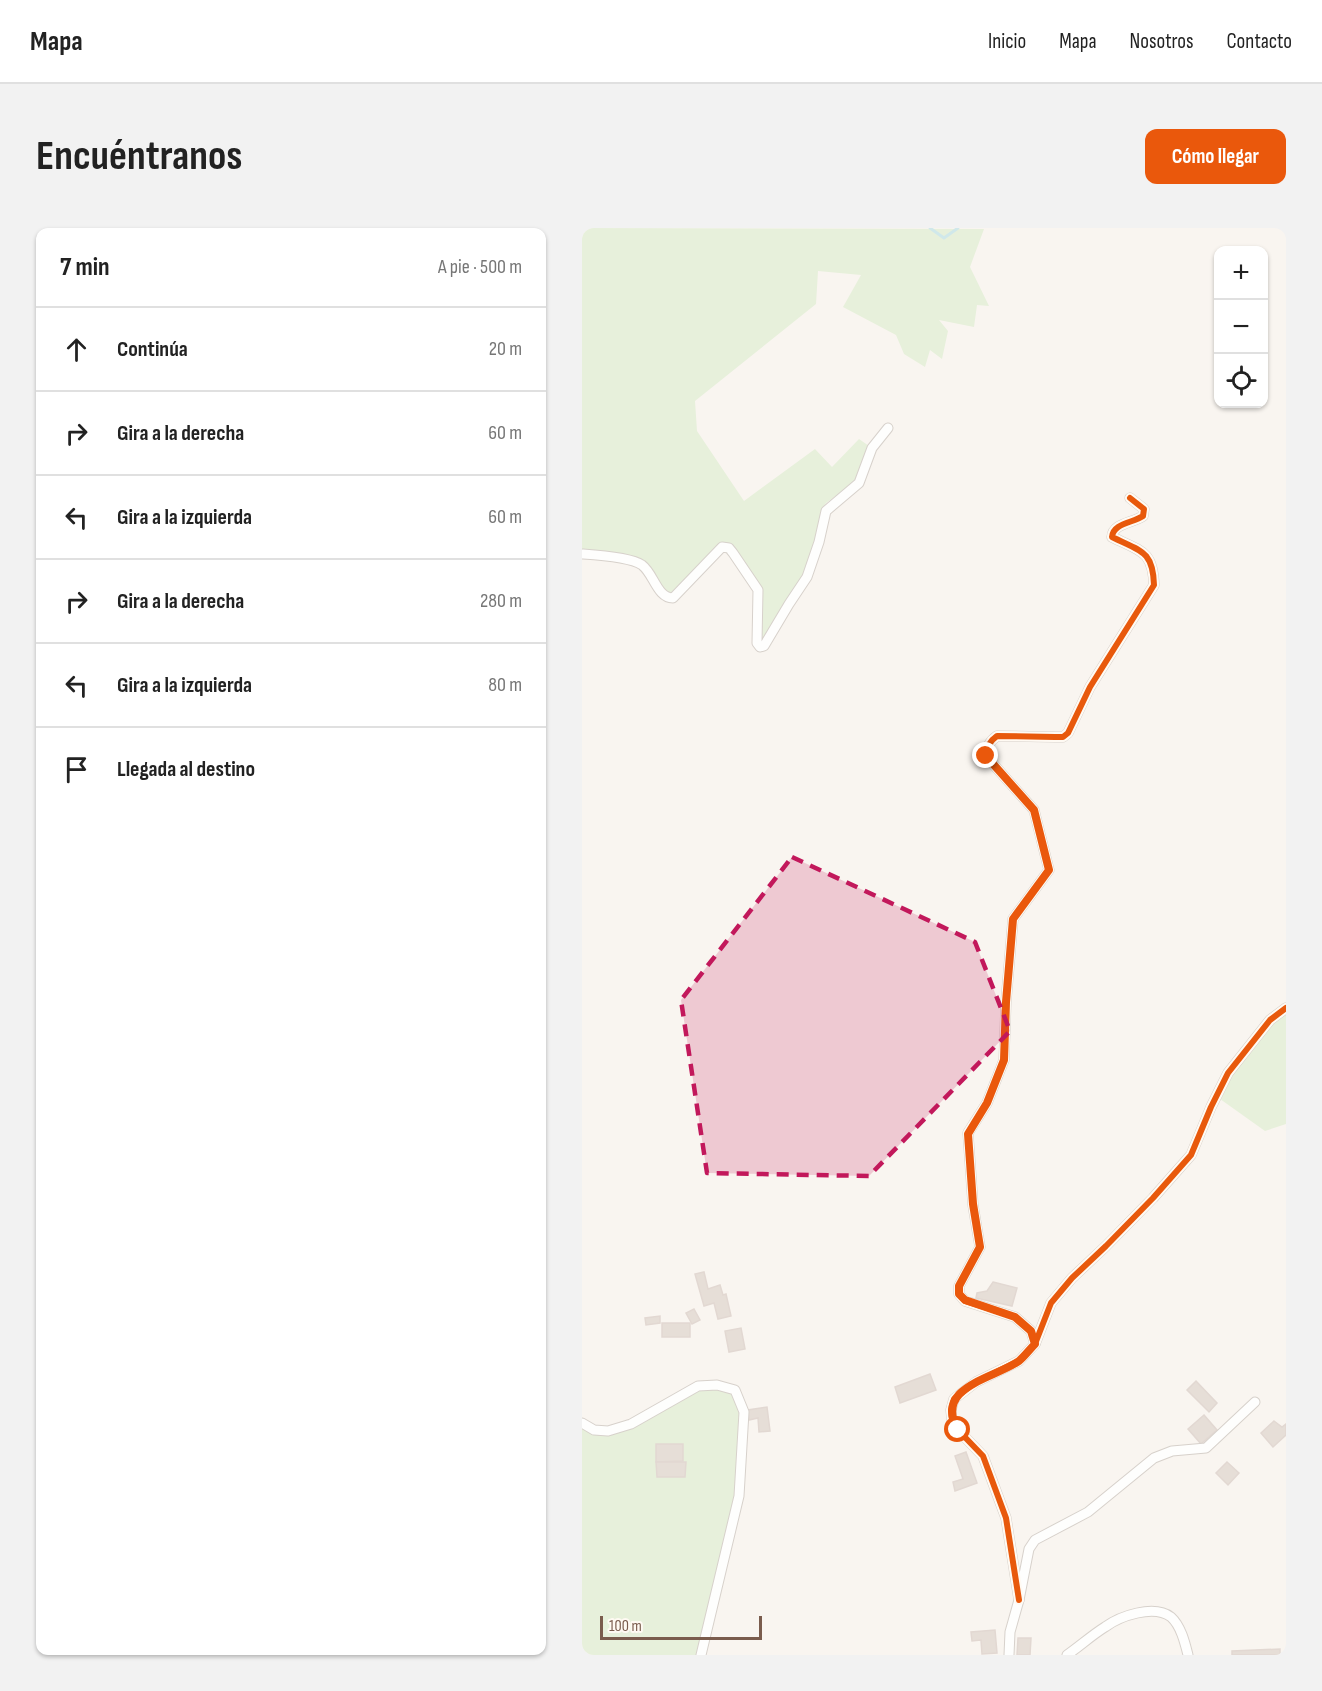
<!DOCTYPE html>
<html lang="es">
<meta charset="utf-8">
<style>
body{margin:0;font-family:"Sofia Sans Condensed",sans-serif;background:#f2f2f2;color:#222}
.controls{position:absolute;right:18px;top:18px;display:grid;overflow:hidden;border-radius:12px;box-shadow:0 2px 4px #0004}
.controls button{width:54px;height:54px;display:grid;place-items:center;padding:0;border:0;border-bottom:2px solid #e0e0e0;background:#fff;color:#222;font:30px sans-serif}
.scale{position:absolute;left:18px;bottom:15px;width:162px;box-sizing:border-box;padding-left:6px;border:3px solid #7a5c4d;border-top:0;font-size:16px;line-height:21px;white-space:nowrap;color:#7a5c4d;-webkit-text-stroke:4px #fffaf3;paint-order:stroke}
.stop{position:absolute;width:18px;height:18px;margin:-14px;border:4px solid #ea580c;border-radius:50%;background:#fff}
.stop.end{background:#ea580c;border-color:#fff;box-shadow:0 2px 6px #0008}
.list{margin:0;padding:0;list-style:none}
h2{display:flex;justify-content:space-between;align-items:center;height:78px;margin:0;padding:0 24px;font-size:26px}
h2 small{font-size:20px;font-weight:400;color:#767676}
.list li{display:grid;grid-template-columns:39px 1fr auto;gap:18px;align-items:center;box-sizing:border-box;height:84px;padding:0 24px;border-top:2px solid #e0e0e0}
.list b{display:block;font-size:22px;white-space:nowrap}
.list em{font-size:20px;font-style:normal;color:#767676}
.icon{flex:none;width:33px;height:33px;fill:none;stroke:currentColor;stroke-width:2;stroke-linecap:round;stroke-linejoin:round}
.map{position:relative;flex:none;width:704px;height:1427px;overflow:hidden;border-radius:12px}
header{display:flex;align-items:center;gap:36px;box-sizing:border-box;height:84px;padding:0 30px;background:#fff;border-bottom:2px solid #e0e0e0}
header strong{font-size:28px}
nav{display:flex;gap:33px;margin-inline-start:auto;font-size:21px}
.intro{display:flex;align-items:center;justify-content:space-between;box-sizing:border-box;height:144px;padding:0 36px}
h1{margin:0;font-size:42px}
.button{padding:15px 27px;border-radius:12px;background:#ea580c;color:#fff;font-size:21px;font-weight:700}
main{display:flex;gap:36px;padding:0 36px}
aside{flex:1;background:#fff;border-radius:12px;box-shadow:0 2px 4px #0004}
.map>svg:first-child{display:block}
.green{fill:#e7f0db}
.lines{fill:none;stroke-linecap:round;stroke-linejoin:round}
.stream{stroke:#d0e8ea;stroke-width:3}
.building{fill:#e6ded7;stroke:#e2d8d2;stroke-width:1.5}
.minor-casing{stroke:#d7d1cb;stroke-width:11}
.minor{stroke:#fefefd;stroke-width:9}
.cycleway-casing{stroke:#fffaf3;stroke-width:10}
.cycleway{stroke:#e8590c;stroke-width:6}
.route{stroke:#ea580c;stroke-width:8}
.marked{fill:#c2185b;fill-opacity:0.2;stroke:#c2185b;stroke-width:4.5;stroke-dasharray:12 8;stroke-linejoin:round}
</style>
<header>
<strong>Mapa</strong>
<nav><a>Inicio</a><a>Mapa</a><a>Nosotros</a><a>Contacto</a></nav>
</header>
<div class="intro"><h1>Encuéntranos</h1><a class="button">Cómo llegar</a></div>
<main>
<aside>
<h2>7 min<small>A pie · 500 m</small></h2>
<ul class="list">
<li><svg class="icon" aria-label="ahead" viewBox="0 0 24 24"><path d="M12 20V5M6 11l6-6 6 6"/></svg><div><b>Continúa</b></div><em>20 m</em></li>
<li><svg class="icon" aria-label="right" viewBox="0 0 24 24"><path d="M7 20v-9h11M14 6l5 5-5 5"/></svg><div><b>Gira a la derecha</b></div><em>60 m</em></li>
<li><svg class="icon" aria-label="left" viewBox="0 0 24 24"><path d="M17 20v-9H6M10 6l-5 5 5 5"/></svg><div><b>Gira a la izquierda</b></div><em>60 m</em></li>
<li><svg class="icon" aria-label="right" viewBox="0 0 24 24"><path d="M7 20v-9h11M14 6l5 5-5 5"/></svg><div><b>Gira a la derecha</b></div><em>280 m</em></li>
<li><svg class="icon" aria-label="left" viewBox="0 0 24 24"><path d="M17 20v-9H6M10 6l-5 5 5 5"/></svg><div><b>Gira a la izquierda</b></div><em>80 m</em></li>
<li><svg class="icon" aria-label="arrive" viewBox="0 0 24 24"><path d="M6 21V4h12l-3 4 3 4H6"/></svg><div><b>Llegada al destino</b></div></li>
</ul>
</aside>
<div class="map">
<svg width="704" height="1427" viewBox="0 0 704 1427">
<rect width="100%" height="100%" fill="#f9f5f0"/>
<g class="green">
<path d="M0 0 402 1 388 39 407 78 395 77 392 99 357 92 366 103 360 131 348 122 343 139 322 126 314 107 261 79 279 47 236 43 234 76 113 173 115 203 162 273 233 221 250 239 277 211 287 218 274 253 244 275 240 281 233 313 221 348 179 415 180 361 154 322 148 317 139 315 90 366C78 361 77 349 69 340 58 326 18 325 0 322Z"/>
<path d="M704 785V896L683 903 638 871C653 840 676 805 704 785Z"/>
<polygon points="134,1161 150,1166 158,1185 153,1268 134,1354 114,1427 0,1427 0,1200 12,1207 25,1207 116,1162"/>
</g>
<g class="lines">
<polyline class="stream" points="348,0 362,10 376,0"/>
</g>
<g class="building">
<polygon points="122,1044 126,1061 138,1057 141,1067 144,1066 149,1088 136,1091 132,1075 122,1078 113,1046"/>
<polygon points="411,1054 435,1060 430,1078 394,1070 395,1065 405,1063"/>
<polygon points="112,1081 118,1092 110,1096 104,1085"/>
<polygon points="78,1088 78,1095 64,1097 63,1090"/>
<rect x="80" y="1095" width="28" height="14"/>
<polygon points="159,1100 163,1121 147,1124 143,1103"/>
<polygon points="348,1146 354,1162 318,1175 313,1159"/>
<polygon points="614,1153 635,1175 627,1184 605,1162"/>
<polygon points="185,1179 188,1203 177,1204 176,1190 167,1192 166,1182"/>
<polygon points="622,1187 635,1202 619,1216 606,1201"/>
<polygon points="692,1193 700,1199 704,1196 704,1207 691,1219 679,1205"/>
<polygon points="74,1216 101,1216 101,1233 74,1234"/>
<polygon points="384,1224 395,1255 373,1263 371,1254 381,1251 373,1228"/>
<polygon points="74,1234 104,1234 103,1249 75,1249"/>
<polygon points="645,1234 657,1245 646,1257 634,1245"/>
<polygon points="413,1402 415,1425 400,1426 399,1412 390,1413 389,1404"/>
<polygon points="436,1410 449,1410 448,1427 435,1427"/>
<polygon points="698,1421 698,1427 650,1427 650,1423"/>
</g>
<g class="lines">
<g class="minor-casing">
<g id="minor">
<path d="M0 326C15 327 48 329 60 337 72 346 75 370 91 370L140 319 147 320 151 325 176 362 175 415 178 419 182 418 207 376 225 349 237 314 244 283 277 255 290 220 306 200"/>
<path d="M453 1116 449 1103 433 1089 383 1073 377 1066V1058L398 1019 391 977 386 905 405 875 422 832 424 774 431 691 467 642 452 582 404 528C405 518 408 513 415 508L473 509H481L486 505 508 459 572 357C571 322 558 323 530 309 531 295 551 295 561 288L562 281 548 270"/>
<polyline points="0,1195 12,1202 26,1203 49,1196 116,1158 135,1157 153,1162 162,1184 157,1268 119,1427"/>
<polyline points="437,1372 424,1290 401,1228 376,1202 370,1192 369,1182 372,1171 394,1154 437,1133 453,1116 469,1075 490,1050 524,1018 571,970 609,927 629,879 646,845 688,792 704,780"/>
<polyline points="427,1427 428,1404 437,1372 447,1321 453,1312 506,1284 572,1230 590,1223 624,1220 673,1174"/>
<path d="M485 1427C498 1418 510 1407 523 1399 538 1388 572 1376 589 1389 599 1398 603 1415 606 1427"/>
</g>
</g>
<use href="#minor" class="minor"/>
<g class="cycleway-casing">
<g id="cycleway">
<path d="M453 1116 449 1103 433 1089 383 1073 377 1066V1058L398 1019 391 977 386 905 405 875 422 832 424 774 431 691 467 642 452 582 404 528C405 518 408 513 415 508L473 509H481L486 505 508 459 572 357C571 322 558 323 530 309 531 295 551 295 561 288L562 281 548 270"/>
<polyline points="437,1372 424,1290 401,1228 376,1202 370,1192 369,1182 372,1171 394,1154 437,1133 453,1116 469,1075 490,1050 524,1018 571,970 609,927 629,879 646,845 688,792 704,780"/>
</g>
</g>
<use href="#cycleway" class="cycleway"/>
</g>
<g class="lines">
<path class="route" d="M376 1202C351 1159 411 1151 437 1133 443 1128 448 1121 453 1116L449 1103 433 1089 383 1072 377 1066V1058L398 1019 391 976 386 906 405 875 422 832 424 774 431 691 467 642 452 582 404 528"/>
</g>
<path class="marked" d="M210 629 393 714 428 803 287 948 125 945 99 772Z"/>
</svg>
<div class="controls">
<button>+</button>
<button>−</button>
<button><svg class="icon" aria-label="locate" viewBox="0 0 24 24"><circle cx="12" cy="12" r="6"/><path d="M12 2v4M12 18v4M2 12h4M18 12h4"/></svg></button>
</div>
<div class="scale">100 m</div>
<div class="stop" style="left:376px;top:1202px"></div>
<div class="stop end" style="left:404px;top:528px"></div>
</div>
</main>
